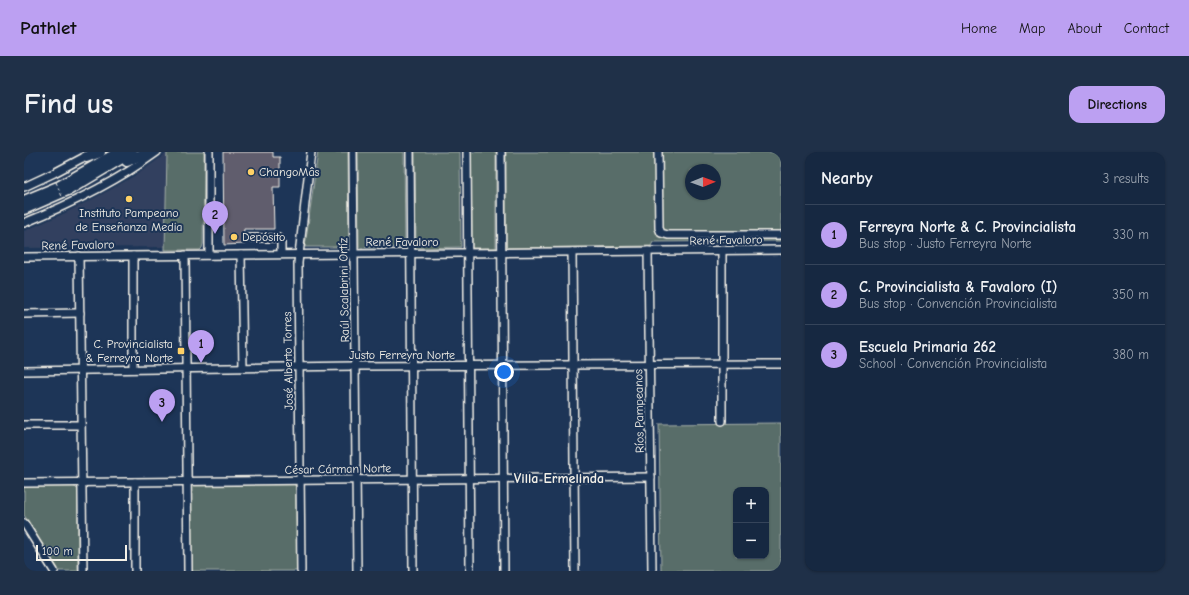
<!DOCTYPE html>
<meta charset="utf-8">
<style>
body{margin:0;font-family:"Comic Neue",sans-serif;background:#1f3048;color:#f1f3f6}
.controls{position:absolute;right:12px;bottom:12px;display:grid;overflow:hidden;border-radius:8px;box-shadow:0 1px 3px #0004}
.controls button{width:36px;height:36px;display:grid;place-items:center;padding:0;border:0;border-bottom:1px solid #35445a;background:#162841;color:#f1f3f6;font:20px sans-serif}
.compass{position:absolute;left:661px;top:12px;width:36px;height:36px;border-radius:50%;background:#162841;box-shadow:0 1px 3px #0004;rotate:89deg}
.scale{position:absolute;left:12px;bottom:10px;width:91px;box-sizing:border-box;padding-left:4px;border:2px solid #f4f1e8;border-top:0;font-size:11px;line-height:14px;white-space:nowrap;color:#f4f1e8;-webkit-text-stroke:3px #1d3557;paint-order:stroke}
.you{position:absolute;left:480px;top:220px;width:14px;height:14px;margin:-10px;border:3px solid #fff;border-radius:50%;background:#1a73e8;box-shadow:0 0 0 6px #1a73e833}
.badge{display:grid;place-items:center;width:26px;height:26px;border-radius:50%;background:#bca0f2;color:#111;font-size:13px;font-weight:700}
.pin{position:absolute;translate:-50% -33px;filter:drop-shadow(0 1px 2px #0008)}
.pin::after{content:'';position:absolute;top:21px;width:14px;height:12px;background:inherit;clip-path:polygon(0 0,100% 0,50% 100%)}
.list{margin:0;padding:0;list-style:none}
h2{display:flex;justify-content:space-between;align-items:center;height:52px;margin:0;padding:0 16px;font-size:17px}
h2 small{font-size:13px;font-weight:400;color:#9ea6b1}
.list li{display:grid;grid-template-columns:26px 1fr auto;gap:12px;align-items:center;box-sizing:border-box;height:60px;padding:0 16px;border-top:1px solid #35445a}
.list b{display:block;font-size:15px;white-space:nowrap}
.list p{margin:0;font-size:13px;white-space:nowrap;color:#9ea6b1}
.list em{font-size:13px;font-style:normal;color:#9ea6b1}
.map{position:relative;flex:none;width:757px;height:419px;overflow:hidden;border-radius:12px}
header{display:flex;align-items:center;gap:24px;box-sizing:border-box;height:56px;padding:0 20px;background:#bca0f2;color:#111}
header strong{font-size:19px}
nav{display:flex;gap:22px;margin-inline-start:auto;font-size:14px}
.intro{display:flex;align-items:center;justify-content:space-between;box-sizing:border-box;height:96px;padding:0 24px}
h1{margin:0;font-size:28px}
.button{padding:10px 18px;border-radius:12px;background:#bca0f2;color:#111;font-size:14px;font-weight:700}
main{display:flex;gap:24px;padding:0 24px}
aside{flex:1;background:#162841;border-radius:12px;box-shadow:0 1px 3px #0004}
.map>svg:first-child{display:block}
.built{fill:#31415e}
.green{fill:#586d69;stroke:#a6afa8;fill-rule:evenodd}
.building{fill:#605d6d;stroke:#f4f1e8}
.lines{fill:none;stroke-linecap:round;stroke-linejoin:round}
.minor-casing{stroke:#f4f1e8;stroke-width:10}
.highway-casing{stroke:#f4f1e8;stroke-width:13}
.minor{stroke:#1d3557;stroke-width:7}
.highway{stroke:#1d3557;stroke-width:10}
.path-bridge{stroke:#f4f1e8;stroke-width:1;stroke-dasharray:3 3;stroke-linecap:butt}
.poi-dot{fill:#ffd166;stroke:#1d3557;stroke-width:1.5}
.labels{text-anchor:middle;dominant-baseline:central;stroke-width:4;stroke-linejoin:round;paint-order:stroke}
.poi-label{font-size:12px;fill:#f4f1e8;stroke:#1d3557;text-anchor:start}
.street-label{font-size:12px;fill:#f4f1e8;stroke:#1d3557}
.quarter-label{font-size:14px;font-weight:bold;fill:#f4f1e8;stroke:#1d3557}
</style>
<header>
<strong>Pathlet</strong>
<nav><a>Home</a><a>Map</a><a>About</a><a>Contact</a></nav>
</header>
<div class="intro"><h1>Find us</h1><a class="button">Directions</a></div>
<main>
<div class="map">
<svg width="757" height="419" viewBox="0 0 757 419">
<rect width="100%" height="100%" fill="#1d3557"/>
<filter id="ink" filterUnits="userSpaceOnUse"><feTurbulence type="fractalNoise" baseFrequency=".025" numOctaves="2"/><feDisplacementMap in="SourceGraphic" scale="8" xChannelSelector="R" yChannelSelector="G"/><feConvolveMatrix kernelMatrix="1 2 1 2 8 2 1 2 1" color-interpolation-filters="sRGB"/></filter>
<g filter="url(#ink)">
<polygon class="built" points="143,1 141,95 0,96 0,79 41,61 84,39 115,21"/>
<g class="green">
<polygon points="143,0 180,0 179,92 178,96 176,98 141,98"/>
<polygon points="294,0 324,0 325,95 281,95"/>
<polygon points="334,0 380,0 381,95 335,96"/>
<polygon points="391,0 436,0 437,95 392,96"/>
<polygon points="447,0 472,0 472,96 448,96"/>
<path d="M482 0H757V89L629 90 627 94 482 96ZM667 18H691V42H667Z"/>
<path d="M757 271V419H637L635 272ZM712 338H742V404H712Z"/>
<polygon points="270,332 272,335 273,419 168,419 167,335 169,333"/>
<polygon points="49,334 52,336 54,338 54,419 35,419 0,363 0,335"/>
</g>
<polygon class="building" points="199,0 249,0 249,5 256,5 256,35 249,35 250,77 220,77 219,86 221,92 200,93"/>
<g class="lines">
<g class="minor-casing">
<g id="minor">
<polyline points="329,0 333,419"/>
<polyline points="386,0 389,419"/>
<polyline points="443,0 446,419"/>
<polyline points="477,0 480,419"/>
<polyline points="634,0 635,76 637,81 644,83 757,83"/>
<polyline points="0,35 30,21 64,3"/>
<path d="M0 71C47 52 92 30 133 0"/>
<polyline points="224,86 254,86 257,89 257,102"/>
<polyline points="624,99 628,419"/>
<polyline points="698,99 698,269"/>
<polyline points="548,100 551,419"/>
<polyline points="161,103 164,419"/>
<polyline points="185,103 185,0"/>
<polyline points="217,103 219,216"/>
<polyline points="55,104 59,419"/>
<polyline points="109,104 109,217"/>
<polyline points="0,105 757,98"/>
<polyline points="0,162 56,161"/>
<polyline points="0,219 331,214 757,212"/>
<polyline points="0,273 57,273"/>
<polyline points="111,330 111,419"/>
<polyline points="0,331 627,325"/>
<polyline points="0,371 30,419"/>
<polyline points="277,419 274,111 287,0"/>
</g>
</g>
<g class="highway-casing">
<g id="highway">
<polyline points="62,5 76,0"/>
<polyline points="103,9 123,0"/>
<polyline points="0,49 36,34 95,0"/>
<polyline points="0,57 46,37 108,0"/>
</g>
</g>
<use href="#minor" class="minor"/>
<use href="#highway" class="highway"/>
<polyline class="path-bridge" points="32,30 39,47"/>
</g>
</g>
<g class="poi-dot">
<circle cx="227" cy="20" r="4"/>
<circle cx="105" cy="47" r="4"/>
<circle cx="210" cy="85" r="4"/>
<rect x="153" y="195" width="8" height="8" rx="2"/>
</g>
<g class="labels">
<g class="poi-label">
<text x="235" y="20">ChangoMâs</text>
<text x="105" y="61" text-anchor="middle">Instituto Pampeano<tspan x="105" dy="14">de Enseñanza Media</tspan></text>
<text x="218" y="85">Depósito</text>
<text x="149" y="192" text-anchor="end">C. Provincialista<tspan x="149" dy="14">&amp; Ferreyra Norte</tspan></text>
</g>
<g class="street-label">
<text transform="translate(702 88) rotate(-1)">René Favaloro</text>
<text x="378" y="90">René Favaloro</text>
<text transform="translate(54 93) rotate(-1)">René Favaloro</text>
<text transform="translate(320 138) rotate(-91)">Raúl Scalabrini Ortíz</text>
<text x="378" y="203">Justo Ferreyra Norte</text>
<text transform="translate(264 209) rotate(-91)">José Alberto Torres</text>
<text transform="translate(615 259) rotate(-91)">Ríos Pampeanos</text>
<text transform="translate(314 317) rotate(-1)">César Cárman Norte</text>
</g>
<g class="quarter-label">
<text x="535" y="326">Villa Ermelinda</text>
</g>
</g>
</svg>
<div class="controls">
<button>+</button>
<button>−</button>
</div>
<svg class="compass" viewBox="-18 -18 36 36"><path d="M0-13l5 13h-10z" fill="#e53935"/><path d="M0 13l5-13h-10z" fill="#9ea6b1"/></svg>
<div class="scale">100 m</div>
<div class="you"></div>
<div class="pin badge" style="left:177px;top:211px">1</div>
<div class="pin badge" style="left:191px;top:82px">2</div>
<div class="pin badge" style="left:138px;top:270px">3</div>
</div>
<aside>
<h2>Nearby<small>3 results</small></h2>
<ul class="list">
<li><span class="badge">1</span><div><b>Ferreyra Norte &amp; C. Provincialista</b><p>Bus stop · Justo Ferreyra Norte</p></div><em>330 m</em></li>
<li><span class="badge">2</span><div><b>C. Provincialista &amp; Favaloro (I)</b><p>Bus stop · Convención Provincialista</p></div><em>350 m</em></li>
<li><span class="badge">3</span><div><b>Escuela Primaria 262</b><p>School · Convención Provincialista</p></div><em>380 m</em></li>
</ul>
</aside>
</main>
